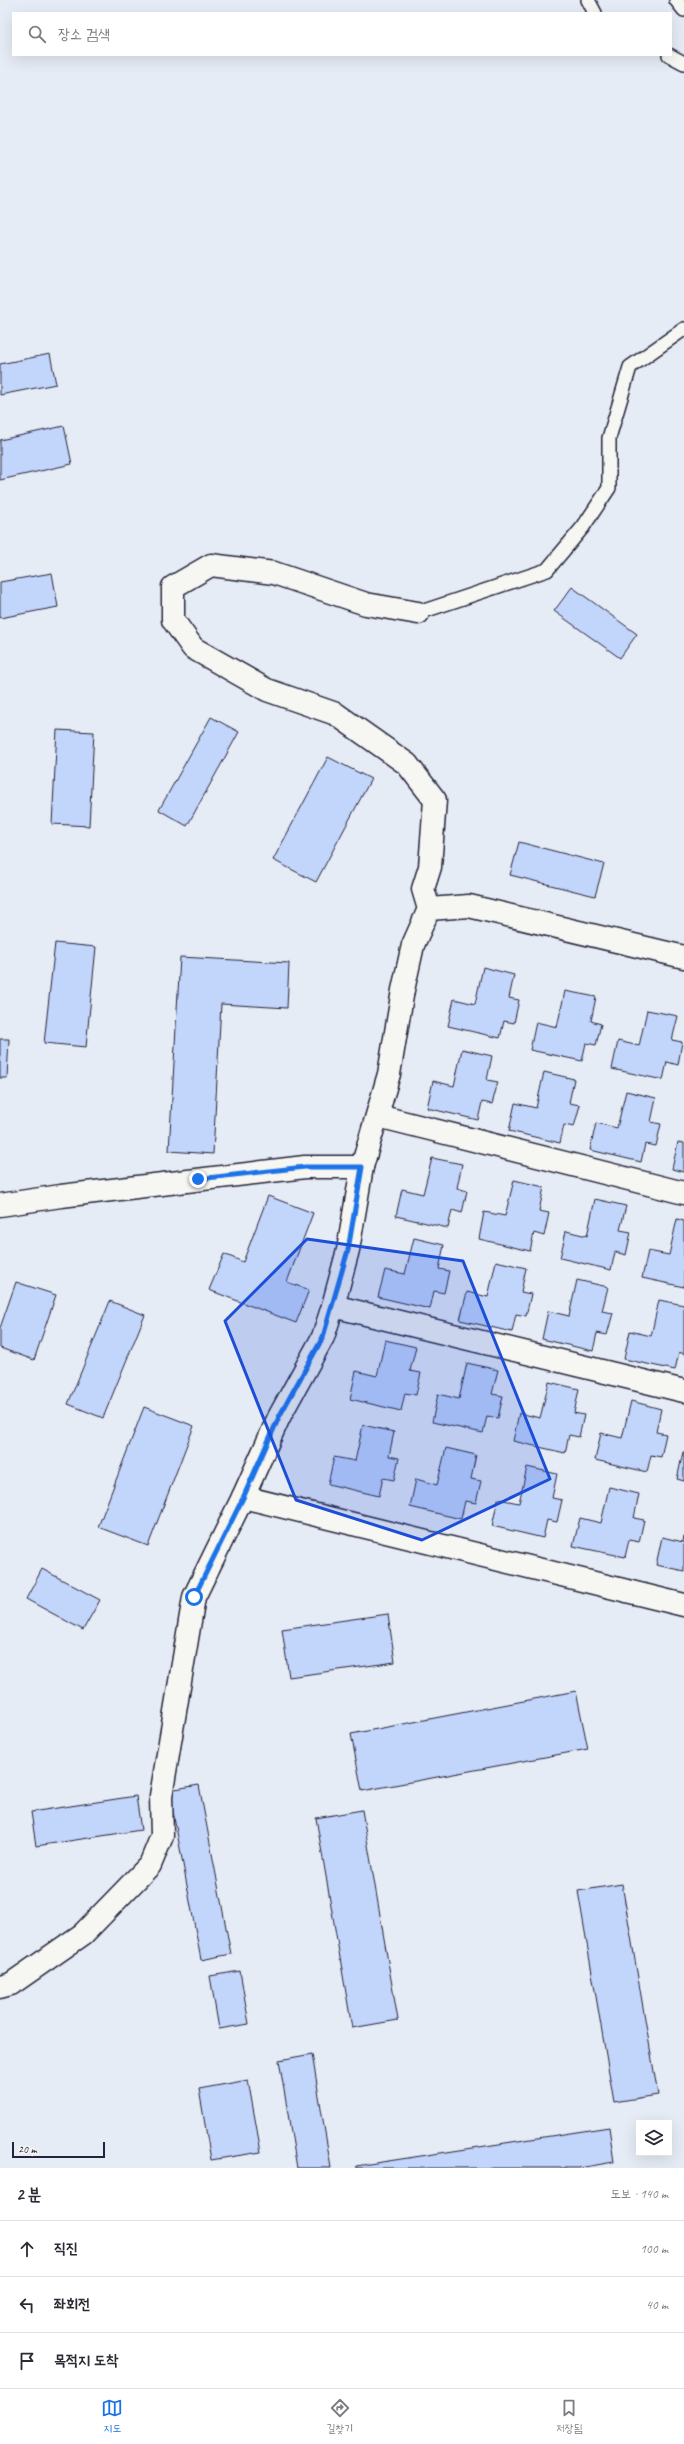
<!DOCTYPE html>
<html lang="ko">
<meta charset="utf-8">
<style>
body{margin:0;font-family:Caveat,"Poor Story",sans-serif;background:#f2f2f3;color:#2b2b33}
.controls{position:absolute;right:12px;bottom:12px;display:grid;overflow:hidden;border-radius:0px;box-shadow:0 4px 16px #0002}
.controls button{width:36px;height:36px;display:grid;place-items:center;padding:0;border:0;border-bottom:1px solid #e1e1e2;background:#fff;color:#2b2b33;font:20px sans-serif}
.scale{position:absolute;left:12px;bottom:10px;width:93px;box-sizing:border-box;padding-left:4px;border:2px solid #22223b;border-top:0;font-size:11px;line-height:14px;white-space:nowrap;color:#22223b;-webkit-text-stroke:3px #f6f6f2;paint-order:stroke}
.stop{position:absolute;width:12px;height:12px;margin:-9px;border:3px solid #1a73e8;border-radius:50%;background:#fff}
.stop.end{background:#1a73e8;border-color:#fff;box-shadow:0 1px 4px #0008}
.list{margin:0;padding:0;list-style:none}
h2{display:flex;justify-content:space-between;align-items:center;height:52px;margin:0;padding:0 16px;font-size:17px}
h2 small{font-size:13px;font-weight:400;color:#7c7c81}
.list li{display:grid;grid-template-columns:26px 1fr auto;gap:12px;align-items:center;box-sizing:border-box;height:56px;padding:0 16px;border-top:1px solid #e1e1e2}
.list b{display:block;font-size:15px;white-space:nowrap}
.list em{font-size:13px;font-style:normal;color:#7c7c81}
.icon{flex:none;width:22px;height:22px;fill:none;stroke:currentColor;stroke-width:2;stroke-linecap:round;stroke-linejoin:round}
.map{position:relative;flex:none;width:684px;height:2168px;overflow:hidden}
.search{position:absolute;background:#fff;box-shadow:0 4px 16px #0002;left:12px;right:12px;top:12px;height:44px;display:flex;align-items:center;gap:10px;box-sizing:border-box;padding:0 14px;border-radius:0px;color:#7c7c81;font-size:15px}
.sheet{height:220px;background:#fff}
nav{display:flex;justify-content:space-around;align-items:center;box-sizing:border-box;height:56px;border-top:1px solid #e1e1e2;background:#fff;font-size:11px;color:#7c7c81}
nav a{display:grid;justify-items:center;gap:2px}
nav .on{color:#1a73e8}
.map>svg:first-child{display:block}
.building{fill:#c2d5fb;stroke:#22223b}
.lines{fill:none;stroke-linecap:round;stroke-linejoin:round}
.service-casing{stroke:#22223b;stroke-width:16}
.minor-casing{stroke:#22223b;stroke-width:25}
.service{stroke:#f6f6f2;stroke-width:13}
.minor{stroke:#f6f6f2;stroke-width:22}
.route{stroke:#1a73e8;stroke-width:5}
.marked{fill:#1d4ed8;fill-opacity:0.2;stroke:#1d4ed8;stroke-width:3;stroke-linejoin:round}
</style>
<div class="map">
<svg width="684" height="2168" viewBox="0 0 684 2168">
<rect width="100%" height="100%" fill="#e6ecf5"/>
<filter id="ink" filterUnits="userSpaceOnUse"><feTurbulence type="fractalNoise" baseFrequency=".025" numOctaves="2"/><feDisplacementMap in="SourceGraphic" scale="8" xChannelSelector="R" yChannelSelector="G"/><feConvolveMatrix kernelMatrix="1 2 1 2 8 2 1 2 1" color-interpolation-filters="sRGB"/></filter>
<g filter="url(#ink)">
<g class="building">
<polygon points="50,354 56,384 0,395 0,364"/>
<polygon points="64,426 72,464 0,480 0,440"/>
<polygon points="52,573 58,607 0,618 0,582"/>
<polygon points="572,587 637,634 620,658 554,611"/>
<polygon points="211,717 239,732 187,826 159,810"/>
<polygon points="57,730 94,732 89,826 52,824"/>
<polygon points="328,757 371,779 316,882 273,860"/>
<polygon points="519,842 604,864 595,896 510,875"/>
<polygon points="55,943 96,947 86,1047 44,1043"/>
<polygon points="180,957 289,963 287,1008 221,1004 213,1154 169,1151"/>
<polygon points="483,967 514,975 509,998 519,1000 514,1023 504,1021 500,1038 448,1026 454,999 475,1004"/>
<polygon points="565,991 596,997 591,1021 601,1024 596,1045 586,1043 582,1061 530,1050 536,1022 557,1027"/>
<polygon points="647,1010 678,1016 672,1040 682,1042 678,1065 667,1062 663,1080 612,1069 618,1041 639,1046"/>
<polygon points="0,1039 9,1039 7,1078 0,1078"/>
<polygon points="462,1049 492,1056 487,1080 498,1082 492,1104 482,1102 478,1120 427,1108 433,1081 454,1086"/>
<polygon points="544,1072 574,1079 569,1103 580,1105 574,1127 564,1125 560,1143 509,1131 515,1103 536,1108"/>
<polygon points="626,1091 656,1098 651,1122 661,1124 656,1146 645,1144 641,1162 590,1150 596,1123 617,1128"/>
<polygon points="678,1142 684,1143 684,1172 672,1169"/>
<polygon points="432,1158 462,1164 457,1188 467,1191 462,1213 452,1210 448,1228 396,1216 402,1189 423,1194"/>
<polygon points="514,1180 544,1187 539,1211 549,1213 544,1236 534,1233 530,1251 479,1239 484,1212 505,1216"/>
<polygon points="268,1196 313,1213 287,1282 309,1290 296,1323 209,1290 224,1254 243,1262"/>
<polygon points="595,1199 626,1206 620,1230 631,1232 626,1255 615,1252 611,1270 560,1258 566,1231 587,1236"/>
<polygon points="677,1219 684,1221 684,1287 642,1278 648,1251 669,1255"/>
<polygon points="414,1238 444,1245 439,1269 449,1271 444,1293 434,1291 430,1309 378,1297 385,1270 405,1274"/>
<polygon points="496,1261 526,1268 521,1292 531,1294 526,1316 516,1314 512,1332 460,1320 467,1292 488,1297"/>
<polygon points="577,1280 608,1287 602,1311 613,1313 607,1335 597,1333 593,1351 542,1339 548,1311 569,1316"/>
<polygon points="16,1282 56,1295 34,1360 0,1348 0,1328"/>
<polygon points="659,1300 684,1305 684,1354 679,1352 675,1370 624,1359 630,1331 651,1336"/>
<polygon points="110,1301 145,1315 103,1418 68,1404"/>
<polygon points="385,1340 416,1347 410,1371 421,1373 416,1395 405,1393 401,1411 350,1399 356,1371 377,1376"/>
<polygon points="467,1363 498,1370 492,1394 503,1396 498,1418 487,1416 483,1433 432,1422 438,1394 459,1399"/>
<polygon points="549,1382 579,1389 574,1413 584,1415 579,1437 569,1435 565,1453 513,1441 519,1413 540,1418"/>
<polygon points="631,1401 661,1409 656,1432 666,1434 661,1457 651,1455 647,1472 595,1460 601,1433 622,1438"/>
<polygon points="144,1407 194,1426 148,1546 98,1527"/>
<polygon points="363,1425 394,1432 389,1456 399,1458 394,1480 383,1478 379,1496 328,1484 334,1457 355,1461"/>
<polygon points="446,1448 476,1455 471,1479 481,1481 476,1503 465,1501 461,1519 410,1507 416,1479 437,1485"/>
<polygon points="683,1452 684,1452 684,1481 677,1479"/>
<polygon points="527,1467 557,1474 552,1498 562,1500 557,1522 547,1520 543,1538 492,1526 498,1499 519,1503"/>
<polygon points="609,1487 639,1494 634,1518 644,1520 639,1542 629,1540 625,1557 573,1546 580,1518 601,1523"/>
<polygon points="684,1536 684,1571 656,1565 662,1537 683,1542"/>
<polygon points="42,1569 100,1600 83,1630 26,1599"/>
<polygon points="388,1614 395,1662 289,1677 282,1629"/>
<polygon points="576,1691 588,1749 362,1791 351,1734"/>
<polygon points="199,1785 231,1954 201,1960 169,1790"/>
<polygon points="136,1796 141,1830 36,1846 31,1812"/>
<polygon points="362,1810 398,2020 352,2028 316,1818"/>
<polygon points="622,1884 658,2095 614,2102 578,1891"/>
<polygon points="240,1971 249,2024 219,2029 210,1976"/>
<polygon points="312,2054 331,2168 297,2168 279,2060"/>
<polygon points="248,2080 261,2152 211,2160 199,2089"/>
<polygon points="609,2127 614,2162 579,2168 357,2168 356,2166"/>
</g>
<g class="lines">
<g class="service-casing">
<g id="service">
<polyline points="588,0 595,13"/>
<polyline points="676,0 684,10"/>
<polyline points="669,55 684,63"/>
<polyline points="418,613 547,570 583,527 609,488 609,438 630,367 684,329"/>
</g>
</g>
<g class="minor-casing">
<g id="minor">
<polyline points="418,613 366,604 274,573 211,565 173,587 173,620 193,648 267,690 336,714 407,764 435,800 430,867 423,889 429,909"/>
<polyline points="378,1116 684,1193"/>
<polyline points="0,1205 61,1196 305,1167 362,1167"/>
<polyline points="333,1306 684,1391"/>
<polyline points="243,1497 684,1605"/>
<polyline points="0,1987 11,1984 83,1934 150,1865 162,1836 161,1796 194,1597 243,1497 279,1417 323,1337 333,1306 348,1250 362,1167 389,1074 403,990 413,945 429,909 469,906 684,957"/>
</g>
</g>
<use href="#service" class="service"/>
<use href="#minor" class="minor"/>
</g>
</g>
<g class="lines" filter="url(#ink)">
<polyline class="route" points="194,1597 243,1498 279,1417 323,1337 348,1250 362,1167 305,1167 198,1179"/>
</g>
<path class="marked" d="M307 1239 463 1261 550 1479 422 1540 296 1500 225 1321Z"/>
</svg>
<div class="controls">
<button><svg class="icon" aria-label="layers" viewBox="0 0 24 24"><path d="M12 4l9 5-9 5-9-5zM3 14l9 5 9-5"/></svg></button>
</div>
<div class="scale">20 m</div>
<div class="stop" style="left:194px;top:1597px"></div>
<div class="stop end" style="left:198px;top:1179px"></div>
<div class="search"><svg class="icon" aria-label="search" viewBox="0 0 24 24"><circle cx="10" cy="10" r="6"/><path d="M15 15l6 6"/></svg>장소 검색</div>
</div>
<section class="sheet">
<h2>2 분<small>도보 · 140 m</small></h2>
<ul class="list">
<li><svg class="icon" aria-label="ahead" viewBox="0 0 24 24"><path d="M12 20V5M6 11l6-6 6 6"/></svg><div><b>직진</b></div><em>100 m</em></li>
<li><svg class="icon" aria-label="left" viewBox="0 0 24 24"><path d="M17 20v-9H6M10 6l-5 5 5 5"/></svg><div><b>좌회전</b></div><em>40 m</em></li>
<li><svg class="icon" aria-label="arrive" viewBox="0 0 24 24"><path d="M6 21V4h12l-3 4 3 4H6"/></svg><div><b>목적지 도착</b></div></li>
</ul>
</section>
<nav>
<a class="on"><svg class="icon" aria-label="map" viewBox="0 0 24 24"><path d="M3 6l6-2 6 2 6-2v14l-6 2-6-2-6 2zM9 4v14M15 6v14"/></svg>지도</a>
<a><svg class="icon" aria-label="directions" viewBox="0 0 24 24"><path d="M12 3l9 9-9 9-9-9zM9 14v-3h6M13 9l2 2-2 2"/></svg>길찾기</a>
<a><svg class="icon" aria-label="saved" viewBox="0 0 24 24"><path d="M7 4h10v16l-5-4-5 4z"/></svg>저장됨</a>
</nav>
